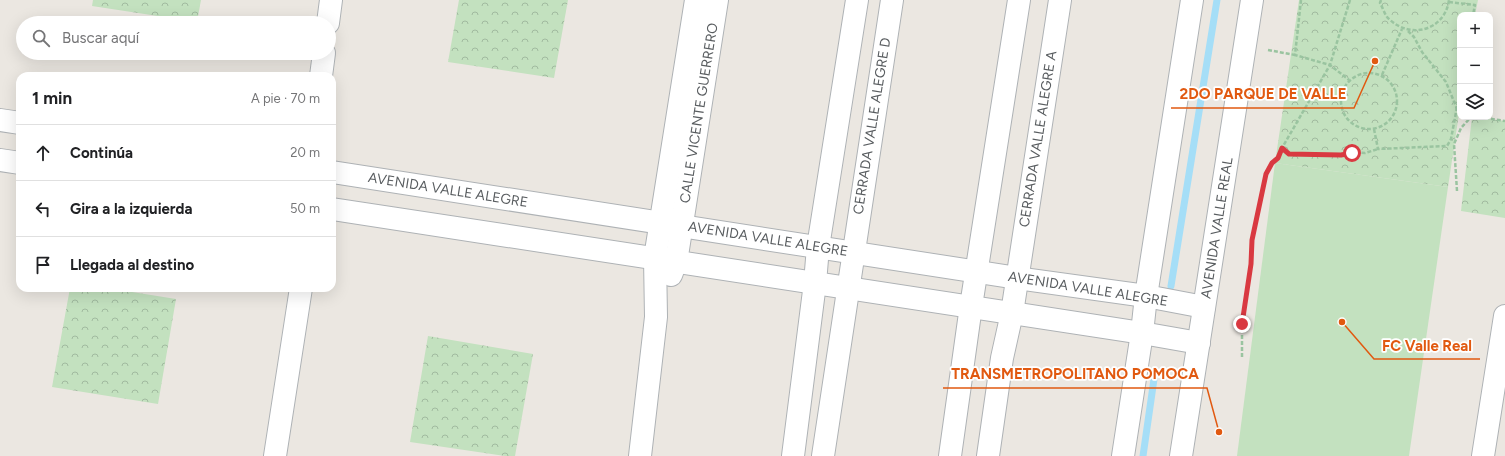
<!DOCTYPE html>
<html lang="es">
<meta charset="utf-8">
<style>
body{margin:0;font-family:Figtree,sans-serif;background:#f2f2f2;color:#202124}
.controls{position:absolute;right:12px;top:12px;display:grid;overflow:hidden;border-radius:8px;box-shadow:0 4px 16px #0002}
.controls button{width:36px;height:36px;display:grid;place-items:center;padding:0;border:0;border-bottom:1px solid #e0e0e0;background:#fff;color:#202124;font:20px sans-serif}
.stop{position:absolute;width:12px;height:12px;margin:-9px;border:3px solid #d93941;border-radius:50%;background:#fff}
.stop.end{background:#d93941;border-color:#fff;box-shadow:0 1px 4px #0008}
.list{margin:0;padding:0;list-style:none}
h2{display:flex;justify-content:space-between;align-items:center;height:52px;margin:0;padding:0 16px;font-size:17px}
h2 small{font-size:13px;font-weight:400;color:#757577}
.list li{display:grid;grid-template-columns:26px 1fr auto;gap:12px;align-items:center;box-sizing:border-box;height:56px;padding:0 16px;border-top:1px solid #e0e0e0}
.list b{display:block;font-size:15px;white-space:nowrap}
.list em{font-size:13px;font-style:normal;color:#757577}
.icon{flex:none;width:22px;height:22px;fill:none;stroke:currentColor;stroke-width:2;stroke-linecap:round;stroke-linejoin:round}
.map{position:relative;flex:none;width:1505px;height:456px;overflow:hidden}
.search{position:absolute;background:#fff;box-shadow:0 4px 16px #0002;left:16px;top:16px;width:320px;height:44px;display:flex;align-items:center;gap:10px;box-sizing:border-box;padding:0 14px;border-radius:22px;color:#757577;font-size:15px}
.panel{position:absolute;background:#fff;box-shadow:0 4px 16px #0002;left:16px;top:72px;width:320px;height:220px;border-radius:12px}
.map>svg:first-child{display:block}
.forest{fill:url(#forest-crowns)}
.pitch{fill:#c3e1bf}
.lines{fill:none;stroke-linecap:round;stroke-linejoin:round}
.stream{stroke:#a5def7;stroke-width:7}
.minor-casing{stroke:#aeb2b5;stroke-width:24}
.tertiary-casing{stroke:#aeb2b5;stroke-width:24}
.path{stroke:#9ac4a0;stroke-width:2.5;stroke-dasharray:4 2;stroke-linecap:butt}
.minor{stroke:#fff;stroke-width:22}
.tertiary{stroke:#fff;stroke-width:22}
.route{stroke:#d93941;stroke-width:5}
.labels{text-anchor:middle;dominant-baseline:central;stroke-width:3.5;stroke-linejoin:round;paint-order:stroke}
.street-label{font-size:14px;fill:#595d60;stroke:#fff}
.leader{fill:none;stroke:#e15910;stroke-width:1.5}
.callout-dot{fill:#e15910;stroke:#fff;stroke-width:1.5}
.callout-label{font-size:15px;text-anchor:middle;font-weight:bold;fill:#e15910;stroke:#fff;stroke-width:3.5;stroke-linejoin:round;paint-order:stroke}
</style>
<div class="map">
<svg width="1505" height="456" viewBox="0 0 1505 456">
<defs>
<pattern id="forest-crowns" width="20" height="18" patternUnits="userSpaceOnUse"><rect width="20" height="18" fill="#c3e1bf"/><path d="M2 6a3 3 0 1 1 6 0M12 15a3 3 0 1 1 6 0" fill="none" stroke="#a1ba9f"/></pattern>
</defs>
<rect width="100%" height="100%" fill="#ebe7e1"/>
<g class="forest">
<polygon points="93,0 201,0 197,22 92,6"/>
<polygon points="459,0 568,0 554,78 448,62"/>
<polygon points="1299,0 1478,0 1475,15 1460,15 1460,107 1448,187 1275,163"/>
<polygon points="1472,117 1505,121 1505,218 1461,211"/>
<polygon points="70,288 107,288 176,299 158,404 52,387"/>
<polygon points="428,336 533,354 515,456 505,456 410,442"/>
</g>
<polygon class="pitch" points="1275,163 1448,187 1409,456 1237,456"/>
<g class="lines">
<g class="stream">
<polyline points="1171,286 1217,0"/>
<polyline points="1143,456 1154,379"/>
</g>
<g class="minor-casing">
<g id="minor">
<polyline points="328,23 331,0"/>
<polyline points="321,76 324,53"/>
<polyline points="0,120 20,123"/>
<polyline points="0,160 20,163"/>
<polyline points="332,172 1017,278 1146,296 1204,307"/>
<polyline points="332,209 1142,333 1199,343"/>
<polyline points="671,275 676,262 717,0"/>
<polyline points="275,456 301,288"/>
<polyline points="640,456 656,317 655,258 696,0"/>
<polyline points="793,456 815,283 818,247 857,0"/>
<polyline points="823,456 892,0"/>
<polyline points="950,456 971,306 1019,0"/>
<polyline points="988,456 1002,358 1012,313 1060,0"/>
<polyline points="1483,456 1505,316"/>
</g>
</g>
<g class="tertiary-casing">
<g id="tertiary">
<polyline points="1123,456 1142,333 1146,296 1192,0"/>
<polyline points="1181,456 1252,0"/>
</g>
</g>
<g class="path">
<polyline points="1301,0 1295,55 1330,65 1349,80"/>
<polyline points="1350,0 1330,65 1282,148 1289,154 1321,155 1341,155 1355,152 1365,153 1378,149"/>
<path d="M1381 0 1380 3C1383 8 1385 16 1389 19 1411 40 1445 30 1449 0"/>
<polyline points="1449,2 1475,5 1473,15"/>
<polyline points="1408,31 1414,37 1422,52 1446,82 1457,109 1460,111"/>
<polyline points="1268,50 1295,55"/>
<circle cx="1369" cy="101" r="28"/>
<polyline points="1382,75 1402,29"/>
<polyline points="1479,117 1505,121"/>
<polyline points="1374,129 1378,149 1447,146 1451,139 1460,91"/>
<polyline points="1457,191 1454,144 1461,128 1471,117"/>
<polyline points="1242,357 1242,324 1251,264 1252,240 1257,215 1262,196 1266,174 1272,163 1278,158 1282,148"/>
</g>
<use href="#minor" class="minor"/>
<use href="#tertiary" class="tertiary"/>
</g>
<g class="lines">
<polyline class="route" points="1242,324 1251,264 1252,240 1266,174 1272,163 1278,158 1282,148 1289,154 1341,155 1352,153"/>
</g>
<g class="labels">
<g class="street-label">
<text transform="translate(699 113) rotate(-81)">CALLE VICENTE GUERRERO</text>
<text transform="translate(872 126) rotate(-81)">CERRADA VALLE ALEGRE D</text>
<text transform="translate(1038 139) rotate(-81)">CERRADA VALLE ALEGRE A</text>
<text transform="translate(448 190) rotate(9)">AVENIDA VALLE ALEGRE</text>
<text transform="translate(1217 228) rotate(-81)">AVENIDA VALLE REAL</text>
<text transform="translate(768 239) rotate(9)">AVENIDA VALLE ALEGRE</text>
<text transform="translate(1088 289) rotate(9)">AVENIDA VALLE ALEGRE</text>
</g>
</g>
<path class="leader" d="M1375 61L1354 108H1171M1342 322L1374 359H1480M1219 432L1207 388H943"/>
<g class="callout-dot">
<circle cx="1375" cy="61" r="4"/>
<circle cx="1342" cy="322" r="4"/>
<circle cx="1219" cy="432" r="4"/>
</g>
<g class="callout-label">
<text x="1263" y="99">2DO PARQUE DE VALLE</text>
<text x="1427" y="351">FC Valle Real</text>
<text x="1075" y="379">TRANSMETROPOLITANO POMOCA</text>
</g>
</svg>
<div class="controls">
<button>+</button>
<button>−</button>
<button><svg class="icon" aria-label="layers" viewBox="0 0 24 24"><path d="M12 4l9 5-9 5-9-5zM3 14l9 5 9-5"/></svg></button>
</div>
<div class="stop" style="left:1352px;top:153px"></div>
<div class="stop end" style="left:1242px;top:324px"></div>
<div class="search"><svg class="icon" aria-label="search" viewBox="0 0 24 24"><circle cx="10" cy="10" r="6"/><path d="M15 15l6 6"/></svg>Buscar aquí</div>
<section class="panel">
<h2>1 min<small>A pie · 70 m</small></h2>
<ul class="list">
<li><svg class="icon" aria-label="ahead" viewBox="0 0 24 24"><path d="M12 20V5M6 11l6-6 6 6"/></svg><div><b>Continúa</b></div><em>20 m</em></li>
<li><svg class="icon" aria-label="left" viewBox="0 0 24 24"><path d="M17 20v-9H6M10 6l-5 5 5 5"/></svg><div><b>Gira a la izquierda</b></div><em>50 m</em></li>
<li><svg class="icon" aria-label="arrive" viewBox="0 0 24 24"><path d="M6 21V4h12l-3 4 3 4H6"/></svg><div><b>Llegada al destino</b></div></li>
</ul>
</section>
</div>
